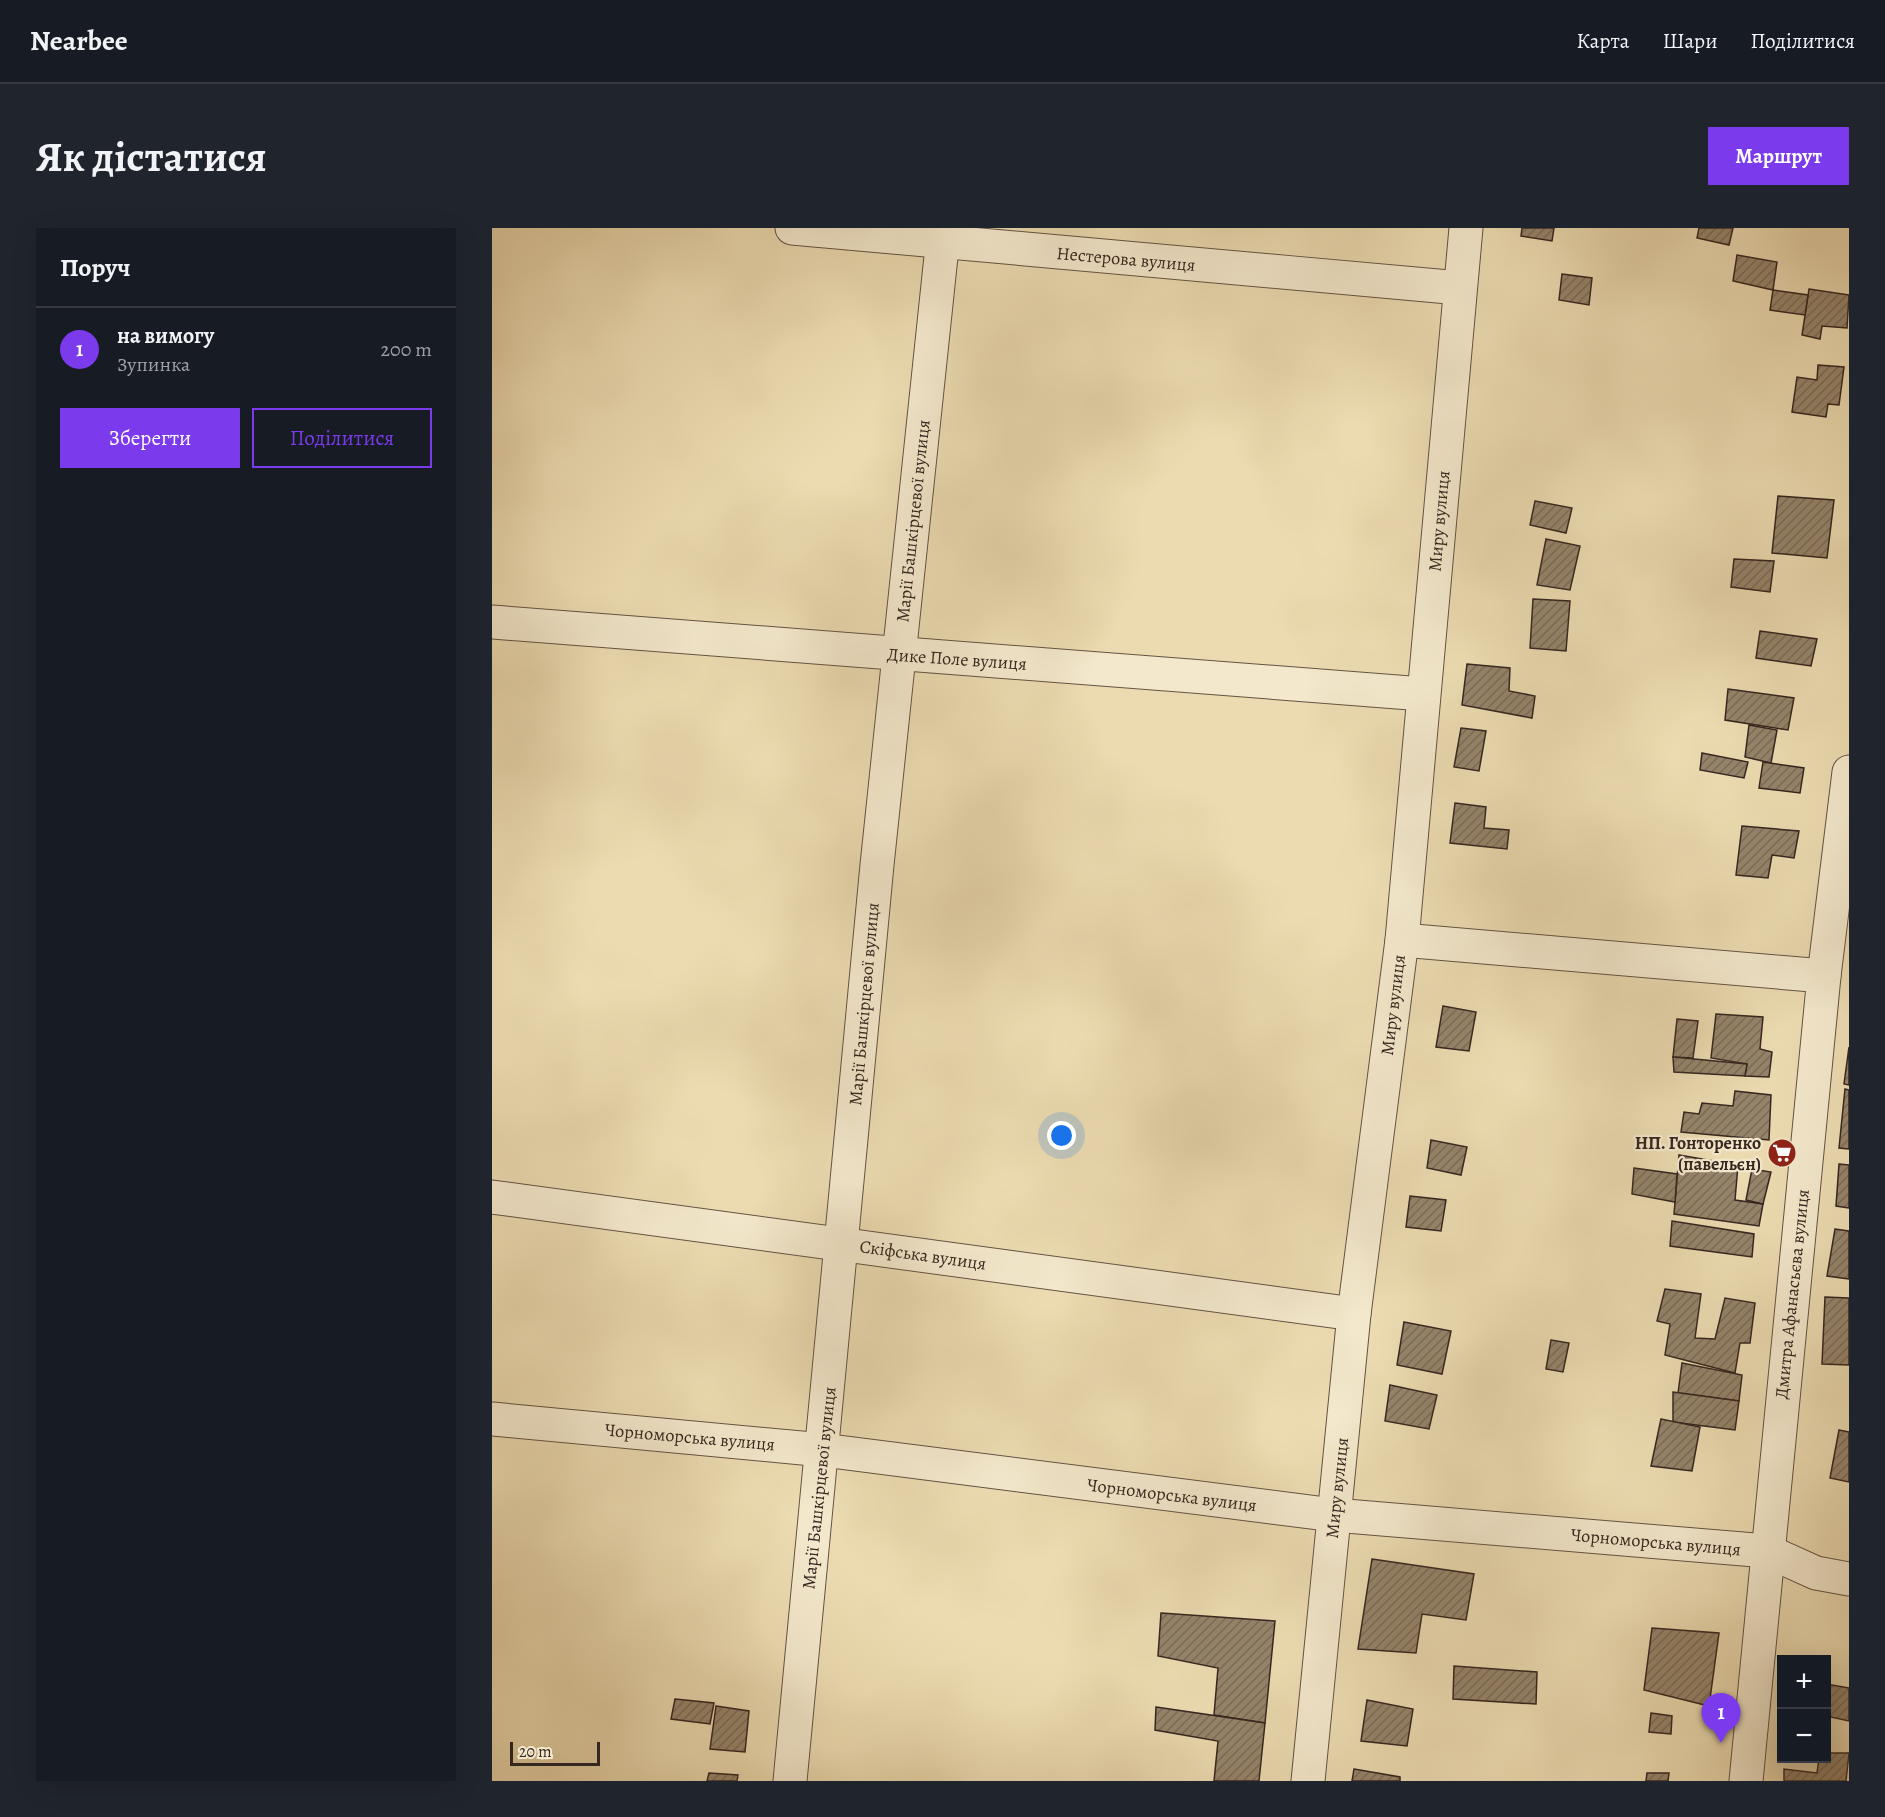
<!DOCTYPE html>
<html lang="uk">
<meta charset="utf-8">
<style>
body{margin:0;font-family:Alegreya,serif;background:#20242c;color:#f1f3f6}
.controls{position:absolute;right:18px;bottom:18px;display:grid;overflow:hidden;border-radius:0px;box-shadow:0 6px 24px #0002}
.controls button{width:54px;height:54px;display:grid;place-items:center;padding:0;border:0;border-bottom:2px solid #363941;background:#171b24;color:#f1f3f6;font:30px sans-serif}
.scale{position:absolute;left:18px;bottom:15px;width:90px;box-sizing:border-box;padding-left:6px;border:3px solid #362620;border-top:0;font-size:16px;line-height:21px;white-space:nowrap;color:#362620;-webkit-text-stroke:4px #f3e8cc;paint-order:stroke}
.you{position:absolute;left:570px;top:908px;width:21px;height:21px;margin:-15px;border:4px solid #fff;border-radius:50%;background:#1a73e8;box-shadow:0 0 0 9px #1a73e833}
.badge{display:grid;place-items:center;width:39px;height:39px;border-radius:50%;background:#7c3aed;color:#fff;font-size:20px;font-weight:700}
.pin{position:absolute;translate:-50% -50px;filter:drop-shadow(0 2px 3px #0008)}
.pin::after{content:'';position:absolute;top:32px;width:21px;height:18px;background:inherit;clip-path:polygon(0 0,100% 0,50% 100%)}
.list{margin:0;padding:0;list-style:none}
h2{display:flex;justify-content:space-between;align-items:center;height:78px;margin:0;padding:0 24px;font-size:26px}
h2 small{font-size:20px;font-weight:400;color:#9ea1a6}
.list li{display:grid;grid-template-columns:39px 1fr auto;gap:18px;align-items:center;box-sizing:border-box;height:84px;padding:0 24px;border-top:2px solid #363941}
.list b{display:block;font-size:22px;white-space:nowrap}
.list p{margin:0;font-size:20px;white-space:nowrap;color:#9ea1a6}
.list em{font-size:20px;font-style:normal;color:#9ea1a6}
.actions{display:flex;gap:12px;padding:18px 24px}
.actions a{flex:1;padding:14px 0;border:2px solid #7c3aed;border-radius:0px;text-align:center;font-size:21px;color:#7c3aed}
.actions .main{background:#7c3aed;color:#fff}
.map{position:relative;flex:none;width:1357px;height:1553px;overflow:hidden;border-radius:0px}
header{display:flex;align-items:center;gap:36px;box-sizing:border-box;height:84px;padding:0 30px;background:#171b24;border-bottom:2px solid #363941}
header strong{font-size:28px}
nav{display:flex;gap:33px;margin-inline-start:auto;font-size:21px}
.intro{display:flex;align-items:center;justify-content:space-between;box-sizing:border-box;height:144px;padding:0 36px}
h1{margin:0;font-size:42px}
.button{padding:15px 27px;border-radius:0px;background:#7c3aed;color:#fff;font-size:21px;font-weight:700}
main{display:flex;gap:36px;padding:0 36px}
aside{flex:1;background:#171b24;border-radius:0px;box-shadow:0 6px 24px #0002}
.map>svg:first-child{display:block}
.building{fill:url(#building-hatch);stroke:#362620;stroke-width:1.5}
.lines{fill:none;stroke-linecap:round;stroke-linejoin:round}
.minor-casing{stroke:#645344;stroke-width:35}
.minor{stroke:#f3e8cc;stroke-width:33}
.labels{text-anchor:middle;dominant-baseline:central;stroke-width:4.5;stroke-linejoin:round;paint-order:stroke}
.street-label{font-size:18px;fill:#362620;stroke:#f3e8cc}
.poi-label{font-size:18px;font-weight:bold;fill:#362620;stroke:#f3e8cc;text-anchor:end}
</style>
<header>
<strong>Nearbee</strong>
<nav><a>Карта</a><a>Шари</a><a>Поділитися</a></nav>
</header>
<div class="intro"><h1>Як дістатися</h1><a class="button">Маршрут</a></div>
<main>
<aside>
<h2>Поруч<small></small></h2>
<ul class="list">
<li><span class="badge">1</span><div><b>на вимогу</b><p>Зупинка</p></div><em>200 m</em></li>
</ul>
<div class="actions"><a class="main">Зберегти</a><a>Поділитися</a></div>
</aside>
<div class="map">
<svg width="1357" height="1553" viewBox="0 0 1357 1553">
<defs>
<pattern id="building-hatch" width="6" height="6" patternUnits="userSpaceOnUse" patternTransform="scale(1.5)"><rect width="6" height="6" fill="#95846b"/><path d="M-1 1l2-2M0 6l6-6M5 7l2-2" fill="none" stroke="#7a6c58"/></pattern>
</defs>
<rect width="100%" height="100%" fill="#ecdbb1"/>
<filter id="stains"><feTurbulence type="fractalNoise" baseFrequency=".00333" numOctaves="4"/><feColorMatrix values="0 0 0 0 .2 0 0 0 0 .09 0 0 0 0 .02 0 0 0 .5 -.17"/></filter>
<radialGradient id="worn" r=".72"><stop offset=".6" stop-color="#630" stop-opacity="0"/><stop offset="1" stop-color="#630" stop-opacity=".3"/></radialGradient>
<g class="building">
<polygon points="1030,0 1062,0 1060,13 1029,8"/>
<polygon points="1207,0 1241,0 1237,17 1205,10"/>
<polygon points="1245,27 1285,34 1281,62 1241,53"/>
<polygon points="1070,46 1100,50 1097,77 1067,72"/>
<polygon points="1317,61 1357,67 1355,100 1330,98 1328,111 1310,107"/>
<polygon points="1281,62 1316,67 1313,87 1278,82"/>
<polygon points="1326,137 1352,139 1347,177 1336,176 1334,189 1300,184 1305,149 1325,152"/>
<polygon points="1286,268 1342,272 1335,330 1280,325"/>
<polygon points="1043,273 1080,280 1074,305 1038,297"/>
<polygon points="1054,311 1088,318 1078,362 1045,357"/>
<polygon points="1242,331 1282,333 1278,364 1239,359"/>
<polygon points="1041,371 1078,373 1074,423 1038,420"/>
<polygon points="1268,403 1325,411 1319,438 1264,430"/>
<polygon points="975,436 1018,440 1017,463 1043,468 1040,490 970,477"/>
<polygon points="1236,461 1302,470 1296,502 1233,492"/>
<polygon points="1257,497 1285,502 1279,535 1253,529"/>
<polygon points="969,500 994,503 987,543 962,539"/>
<polygon points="1210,525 1256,534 1252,550 1208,542"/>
<polygon points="1271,534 1312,540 1308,565 1267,560"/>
<polygon points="963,575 994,579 992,600 1017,602 1015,621 958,615"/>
<polygon points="1250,598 1307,603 1302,630 1280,627 1276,650 1244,647"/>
<polygon points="951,778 984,784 977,823 944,819"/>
<polygon points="1224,786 1271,789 1268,821 1280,824 1277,849 1253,848 1255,836 1219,830"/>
<polygon points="1185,791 1206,793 1201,830 1181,829"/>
<polygon points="1357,819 1357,857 1352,856"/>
<polygon points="1181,829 1255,836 1253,848 1182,844"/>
<polygon points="1353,861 1357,862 1357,921 1347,920"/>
<polygon points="1243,863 1279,867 1277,912 1189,904 1192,884 1207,886 1210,875 1241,878"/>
<polygon points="939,912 975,919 969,947 935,940"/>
<polygon points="1187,927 1246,937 1243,972 1271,976 1267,998 1182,986"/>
<polygon points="1347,936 1357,937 1357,980 1344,978"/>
<polygon points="1142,940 1185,946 1183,974 1140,966"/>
<polygon points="1260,941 1279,944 1271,976 1254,972"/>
<polygon points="918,968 954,972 949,1003 914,999"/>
<polygon points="1180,993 1262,1006 1260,1029 1178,1018"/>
<polygon points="1343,1001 1357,1003 1357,1051 1335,1048"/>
<polygon points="1173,1061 1209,1066 1203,1110 1223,1111 1233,1070 1263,1075 1258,1115 1248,1115 1243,1145 1173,1127 1178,1096 1165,1093"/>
<polygon points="1333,1069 1357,1070 1357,1137 1330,1136"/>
<polygon points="912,1094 959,1103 950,1146 905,1137"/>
<polygon points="1059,1112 1077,1115 1071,1144 1054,1141"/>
<polygon points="1190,1135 1250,1147 1247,1173 1186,1165"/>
<polygon points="898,1157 945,1167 937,1201 893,1193"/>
<polygon points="1181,1164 1247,1173 1243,1202 1181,1194"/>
<polygon points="1169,1191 1208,1199 1200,1243 1159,1238"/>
<polygon points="1347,1202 1357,1204 1357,1254 1338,1250"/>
<polygon points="880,1331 982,1346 974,1392 930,1386 924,1425 866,1421"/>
<polygon points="669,1385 783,1393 773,1495 722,1487 726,1440 666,1428"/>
<polygon points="1160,1400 1227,1405 1217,1478 1152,1462"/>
<polygon points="962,1438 1045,1444 1044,1476 961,1471"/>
<polygon points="1334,1456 1357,1460 1357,1493 1334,1488"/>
<polygon points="183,1471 222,1475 218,1496 179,1491"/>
<polygon points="875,1472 921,1481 915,1518 869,1513"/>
<polygon points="224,1478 257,1483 253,1524 218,1521"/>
<polygon points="664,1479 773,1495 767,1553 722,1553 726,1513 663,1502"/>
<polygon points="1159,1485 1180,1488 1179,1506 1157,1504"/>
<polygon points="1334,1525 1357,1525 1354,1553 1292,1553 1292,1541 1325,1545 1327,1530 1334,1530"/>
<polygon points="862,1541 908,1549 908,1553 860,1553"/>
<polygon points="217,1545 246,1547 245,1553 215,1553"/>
<polygon points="1155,1545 1177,1545 1176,1553 1154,1553"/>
</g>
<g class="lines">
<g class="minor-casing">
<g id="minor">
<polyline points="300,0 968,60"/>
<polyline points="0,394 931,466"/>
<polyline points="910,712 1332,748"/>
<polyline points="0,969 862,1086"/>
<polyline points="0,1191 331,1222 842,1287 1275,1323 1324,1345 1357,1351"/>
<polyline points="298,1553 385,637 452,0"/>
<polyline points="816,1553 862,1086 910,712 974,0"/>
<polyline points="1254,1553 1332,748 1357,544"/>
</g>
</g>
<use href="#minor" class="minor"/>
</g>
<defs>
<g id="supermarket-disc" transform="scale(1.5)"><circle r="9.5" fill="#8f2418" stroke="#f3e8cc"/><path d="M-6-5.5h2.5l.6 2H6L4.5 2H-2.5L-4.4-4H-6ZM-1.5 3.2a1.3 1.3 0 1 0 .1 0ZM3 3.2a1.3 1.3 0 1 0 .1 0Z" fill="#fff"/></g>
</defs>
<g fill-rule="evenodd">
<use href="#supermarket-disc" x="1290" y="925"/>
</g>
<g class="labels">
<g class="street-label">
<text transform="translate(634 31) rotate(5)">Нестерова вулиця</text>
<text transform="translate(421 293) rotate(-84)">Марії Башкірцевої вулиця</text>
<text transform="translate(947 293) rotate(-85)">Миру вулиця</text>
<text transform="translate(465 431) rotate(4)">Дике Поле вулиця</text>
<text transform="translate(372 776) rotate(-85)">Марії Башкірцевої вулиця</text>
<text transform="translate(901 777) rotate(-83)">Миру вулиця</text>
<text transform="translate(431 1027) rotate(8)">Скіфська вулиця</text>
<text transform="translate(1300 1066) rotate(-84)">Дмитра Афанасьєва вулиця</text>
<text transform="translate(198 1209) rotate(5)">Чорноморська вулиця</text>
<text transform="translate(327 1260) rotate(-84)">Марії Башкірцевої вулиця</text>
<text transform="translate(845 1260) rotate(-84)">Миру вулиця</text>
<text transform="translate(680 1267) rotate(7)">Чорноморська вулиця</text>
<text transform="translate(1164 1314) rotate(5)">Чорноморська вулиця</text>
</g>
<g class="poi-label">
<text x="1269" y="915">НП. Гонторенко<tspan x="1269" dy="21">(павельєн)</tspan></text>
</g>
</g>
<rect width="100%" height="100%" filter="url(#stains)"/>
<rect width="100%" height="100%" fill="url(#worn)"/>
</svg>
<div class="controls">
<button>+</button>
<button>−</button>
</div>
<div class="scale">20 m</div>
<div class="you"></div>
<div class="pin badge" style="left:1229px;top:1515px">1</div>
</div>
</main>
